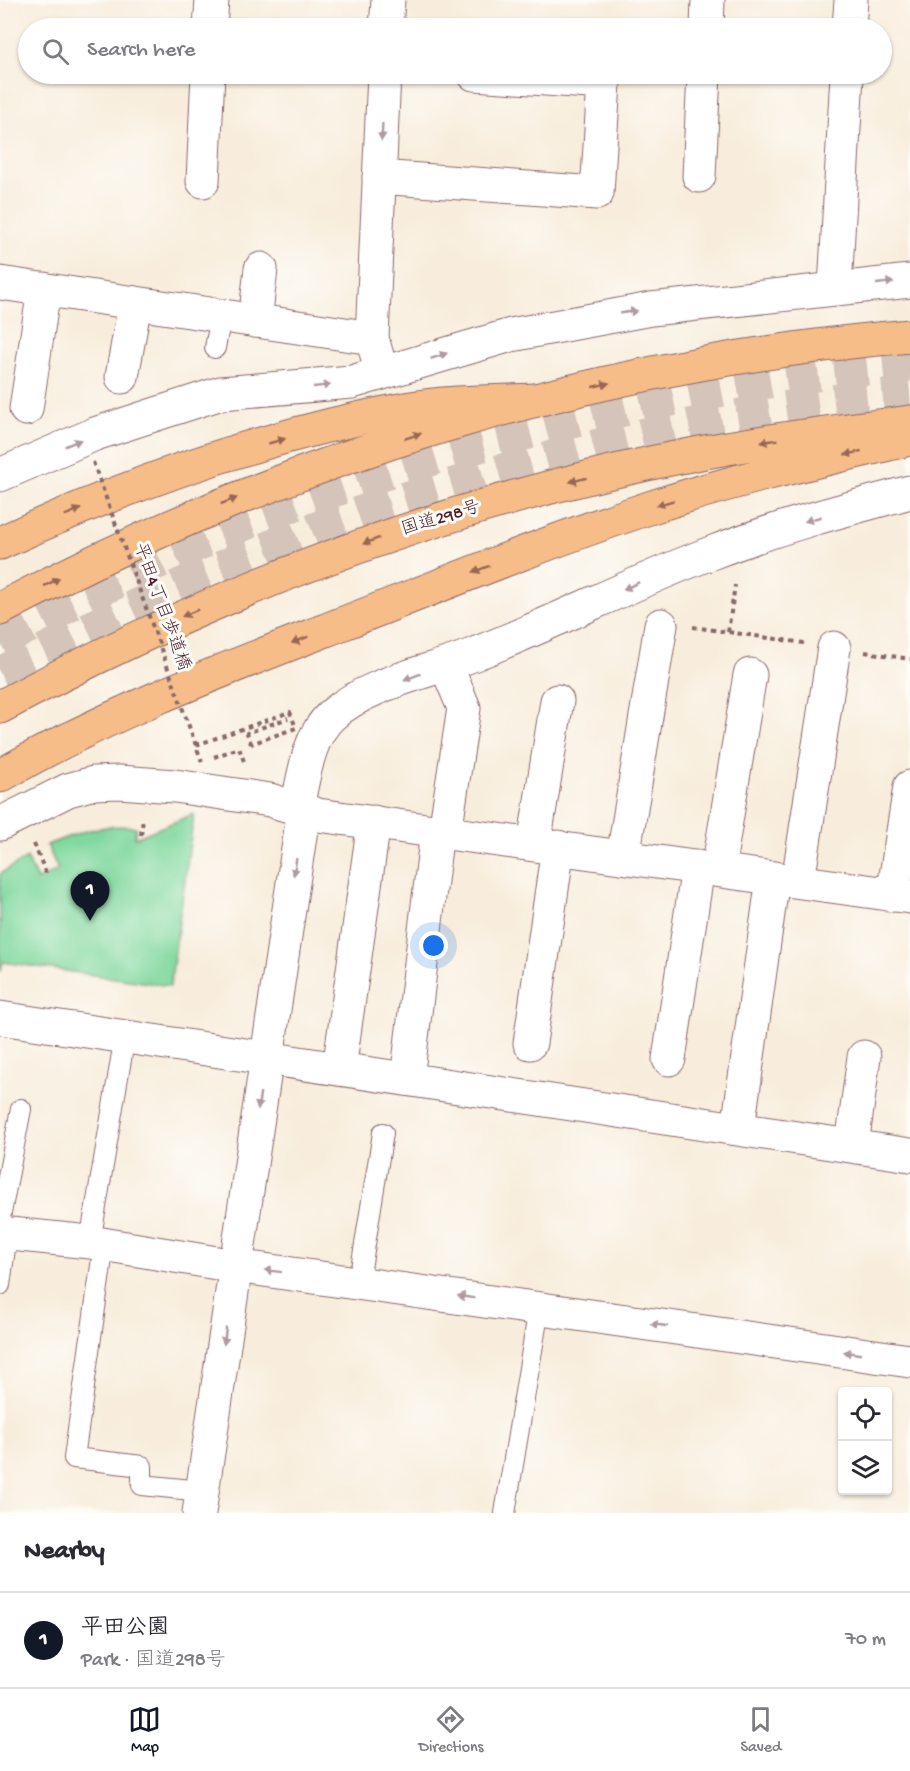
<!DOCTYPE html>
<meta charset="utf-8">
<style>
body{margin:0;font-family:"Gochi Hand","Klee One",sans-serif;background:#f7f7f7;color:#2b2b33}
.controls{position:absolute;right:18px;bottom:18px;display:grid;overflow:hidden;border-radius:6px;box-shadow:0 2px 4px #0004}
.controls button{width:54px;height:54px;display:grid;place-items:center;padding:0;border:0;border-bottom:2px solid #e1e1e2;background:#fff;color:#2b2b33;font:30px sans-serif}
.you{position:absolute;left:434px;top:946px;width:21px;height:21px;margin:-15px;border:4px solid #fff;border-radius:50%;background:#1a73e8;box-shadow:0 0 0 9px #1a73e833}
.badge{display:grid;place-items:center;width:39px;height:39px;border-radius:50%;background:#111827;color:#fff;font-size:20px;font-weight:700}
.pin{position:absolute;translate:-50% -50px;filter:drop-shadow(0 2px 3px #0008)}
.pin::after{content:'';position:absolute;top:32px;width:21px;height:18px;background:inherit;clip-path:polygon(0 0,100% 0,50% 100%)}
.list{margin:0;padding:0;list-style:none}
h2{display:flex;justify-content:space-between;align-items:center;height:78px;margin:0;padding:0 24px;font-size:26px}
h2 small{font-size:20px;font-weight:400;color:#7c7c81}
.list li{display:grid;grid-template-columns:39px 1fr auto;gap:18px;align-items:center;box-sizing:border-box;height:96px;padding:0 24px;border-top:2px solid #e1e1e2}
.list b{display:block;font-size:22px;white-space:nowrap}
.list p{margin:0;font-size:20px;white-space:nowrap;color:#7c7c81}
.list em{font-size:20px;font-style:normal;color:#7c7c81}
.icon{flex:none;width:33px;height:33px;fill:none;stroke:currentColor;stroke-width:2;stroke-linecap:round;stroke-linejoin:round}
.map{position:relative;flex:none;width:910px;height:1513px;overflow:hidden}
.search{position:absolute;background:#fff;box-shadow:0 2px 4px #0004;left:18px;right:18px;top:18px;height:66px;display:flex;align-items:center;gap:15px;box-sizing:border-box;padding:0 21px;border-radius:33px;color:#7c7c81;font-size:22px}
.sheet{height:174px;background:#fff}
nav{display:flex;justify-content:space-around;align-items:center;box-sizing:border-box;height:84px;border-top:2px solid #e1e1e2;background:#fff;font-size:16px;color:#7c7c81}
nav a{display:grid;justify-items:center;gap:3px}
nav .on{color:#111827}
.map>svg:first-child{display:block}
.green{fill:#7fd89e;stroke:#647c64;stroke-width:1.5}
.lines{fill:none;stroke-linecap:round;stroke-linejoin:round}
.motorway-tunnel{stroke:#d5c4b9;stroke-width:33;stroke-dasharray:33 16;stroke-linecap:butt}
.service-casing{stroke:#876769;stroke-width:22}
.minor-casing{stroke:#876769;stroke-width:35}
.trunk-casing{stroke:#876769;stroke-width:35}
.motorway-casing{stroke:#876769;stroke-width:35}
.path{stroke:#876769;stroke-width:4;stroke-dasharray:4.5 4.5;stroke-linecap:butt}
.service{stroke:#fff;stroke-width:20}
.minor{stroke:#fff;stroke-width:33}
.trunk{stroke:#f7bd88;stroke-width:33}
.motorway{stroke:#f7bd88;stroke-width:33}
.path-bridge{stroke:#876769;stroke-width:4;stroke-dasharray:4.5 4.5;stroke-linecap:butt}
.oneway{fill:#ae9aa0}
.oneway2{fill:#986655}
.labels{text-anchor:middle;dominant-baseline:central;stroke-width:6;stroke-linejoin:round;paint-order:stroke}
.street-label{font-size:18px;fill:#4a1f2b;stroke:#fdfcf7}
</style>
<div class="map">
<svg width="910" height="1513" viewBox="0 0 910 1513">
<rect width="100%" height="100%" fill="#fdfcf7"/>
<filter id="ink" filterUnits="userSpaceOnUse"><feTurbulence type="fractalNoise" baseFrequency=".0167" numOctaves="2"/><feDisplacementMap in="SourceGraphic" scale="12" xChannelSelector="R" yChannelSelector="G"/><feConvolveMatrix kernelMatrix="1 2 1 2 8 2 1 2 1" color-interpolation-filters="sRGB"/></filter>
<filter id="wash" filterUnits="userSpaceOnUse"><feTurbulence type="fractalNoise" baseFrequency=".008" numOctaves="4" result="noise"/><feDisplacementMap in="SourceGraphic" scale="24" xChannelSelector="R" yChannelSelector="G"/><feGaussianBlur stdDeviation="1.35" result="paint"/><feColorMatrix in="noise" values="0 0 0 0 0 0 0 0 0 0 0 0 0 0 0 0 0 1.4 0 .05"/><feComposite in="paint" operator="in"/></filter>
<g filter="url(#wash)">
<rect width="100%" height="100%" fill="#f8eddc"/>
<path class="green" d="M194 814 170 986 3 962 0 972V874L27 858 37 880 58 870 47 845C77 833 102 823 136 827L135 838Z"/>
</g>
<g filter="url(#ink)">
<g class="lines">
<g class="motorway-tunnel">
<path d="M0 642C96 591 195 542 297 504 402 465 511 436 620 411 716 390 813 372 910 365"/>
<path d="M0 673C99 621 201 573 306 532 364 509 425 492 485 475 623 436 767 404 910 393"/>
</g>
<g class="service-casing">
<g id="service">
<polyline points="215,348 221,316"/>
<polyline points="0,1218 21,1109"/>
<polyline points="90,1242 125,1036"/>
<polyline points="104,1244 74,1458 142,1466 142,1485 202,1491"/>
<polyline points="359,1281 383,1133"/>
<polyline points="0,1285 7,1234"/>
<polyline points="505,1513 539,1308"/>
</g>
</g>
<g class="minor-casing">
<g id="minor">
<polyline points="210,28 212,0"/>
<polyline points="386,28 388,0"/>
<polyline points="707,28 708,0"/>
<polyline points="849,28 851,0"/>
<polyline points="699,176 704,74"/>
<polyline points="379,177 597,193 604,83 474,74"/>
<polyline points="203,181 208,74"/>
<polyline points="0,283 372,338"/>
<polyline points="835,288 847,74"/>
<polyline points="255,321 261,269"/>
<polyline points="378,359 372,338 384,74"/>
<polyline points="122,377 135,303"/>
<polyline points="26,409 44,289"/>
<polyline points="0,475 95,434 221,393 352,382 511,335 651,309 910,281"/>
<path d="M297 807C304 777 308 736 332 715 369 682 432 672 477 653 556 622 632 583 711 553 775 528 843 510 910 492"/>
<polyline points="0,824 68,790 94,783 119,782 175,786 270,800 318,815 910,897"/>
<polyline points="445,832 464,708 446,665"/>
<polyline points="534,844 557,701"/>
<polyline points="623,857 661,625"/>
<polyline points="718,870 750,675"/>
<polyline points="798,881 834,648"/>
<polyline points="893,895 910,787"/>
<polyline points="0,1018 910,1155"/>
<polyline points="530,1043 558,847"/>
<polyline points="669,1059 698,867"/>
<polyline points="339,1069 374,822"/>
<polyline points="407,1079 437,831"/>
<polyline points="738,1128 773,878"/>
<polyline points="852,1145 864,1057"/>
<polyline points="0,1233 90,1242 235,1266 910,1361"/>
<polyline points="199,1513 304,809"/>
</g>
</g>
<g class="trunk-casing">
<g id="trunk">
<path d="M0 609C281 460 592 363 910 336"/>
<path d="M0 707C222 588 457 499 705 452 773 439 841 431 910 422"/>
</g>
</g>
<g class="motorway-casing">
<g id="motorway">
<path d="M0 543C128 484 266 435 405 409 448 401 493 402 537 400"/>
<path d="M0 776C108 713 228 668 344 623 444 584 544 543 646 509 732 480 821 460 910 439"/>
</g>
</g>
<g class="path">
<polyline points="693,627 804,643"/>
<polyline points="728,632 735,585"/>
<polyline points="865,652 910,659"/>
<polyline points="251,744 247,733 288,718"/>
<polyline points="214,757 239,748 245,764"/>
<polyline points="141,835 143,819"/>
<polyline points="34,844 47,876"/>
</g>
<use href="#service" class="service"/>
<use href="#minor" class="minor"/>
<use href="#trunk" class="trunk"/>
<use href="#motorway" class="motorway"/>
<g class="path-bridge">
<polyline points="93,462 202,762"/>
<polyline points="196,745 290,712 296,728 251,744"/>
</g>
</g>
<defs><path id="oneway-solid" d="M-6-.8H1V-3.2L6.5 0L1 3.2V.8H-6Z" transform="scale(1.5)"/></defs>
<g class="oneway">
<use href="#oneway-solid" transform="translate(382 132) rotate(93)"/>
<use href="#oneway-solid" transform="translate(885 283) rotate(-6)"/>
<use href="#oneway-solid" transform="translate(629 312) rotate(-9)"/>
<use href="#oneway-solid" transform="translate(439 356) rotate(-19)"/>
<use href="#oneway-solid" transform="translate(322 386) rotate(-6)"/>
<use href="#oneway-solid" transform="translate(73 443) rotate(-22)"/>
<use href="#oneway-solid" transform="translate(813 519) rotate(164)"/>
<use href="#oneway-solid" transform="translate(631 586) rotate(155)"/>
<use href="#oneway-solid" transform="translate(412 677) rotate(160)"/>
<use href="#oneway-solid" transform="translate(295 867) rotate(99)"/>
<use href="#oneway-solid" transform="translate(259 1101) rotate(98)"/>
<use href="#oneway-solid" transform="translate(273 1271) rotate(-173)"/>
<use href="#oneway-solid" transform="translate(466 1297) rotate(-171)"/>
<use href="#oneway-solid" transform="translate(659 1325) rotate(-172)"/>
<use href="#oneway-solid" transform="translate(225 1336) rotate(98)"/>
<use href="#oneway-solid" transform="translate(852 1353) rotate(-172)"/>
</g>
<g class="oneway2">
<use href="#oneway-solid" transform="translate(601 385) rotate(-13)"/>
<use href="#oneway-solid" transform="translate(413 436) rotate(-18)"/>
<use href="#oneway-solid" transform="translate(277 441) rotate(-16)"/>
<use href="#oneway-solid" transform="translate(769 441) rotate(171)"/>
<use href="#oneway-solid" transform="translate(853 453) rotate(166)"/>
<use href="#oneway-solid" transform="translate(578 480) rotate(166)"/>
<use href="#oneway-solid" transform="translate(229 501) rotate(-21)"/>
<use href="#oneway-solid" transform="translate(665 503) rotate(163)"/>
<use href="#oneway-solid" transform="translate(73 512) rotate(-23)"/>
<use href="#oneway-solid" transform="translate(371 541) rotate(160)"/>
<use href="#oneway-solid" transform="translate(481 569) rotate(159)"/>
<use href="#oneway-solid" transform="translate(52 582) rotate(-27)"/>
<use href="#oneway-solid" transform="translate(190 613) rotate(156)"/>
<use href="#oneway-solid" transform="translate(300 640) rotate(158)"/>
</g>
</g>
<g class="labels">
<g class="street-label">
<text transform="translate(441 519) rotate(-17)">国道298号</text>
<text transform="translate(161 607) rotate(70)">平田4丁目歩道橋</text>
</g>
</g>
</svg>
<div class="controls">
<button><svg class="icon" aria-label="locate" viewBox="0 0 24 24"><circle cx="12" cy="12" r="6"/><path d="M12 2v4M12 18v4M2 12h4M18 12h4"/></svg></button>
<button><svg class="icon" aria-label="layers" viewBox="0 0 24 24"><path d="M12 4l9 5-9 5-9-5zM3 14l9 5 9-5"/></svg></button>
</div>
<div class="you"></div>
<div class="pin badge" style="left:90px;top:921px">1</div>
<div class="search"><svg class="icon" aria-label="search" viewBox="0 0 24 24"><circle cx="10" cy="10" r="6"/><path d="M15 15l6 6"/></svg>Search here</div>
</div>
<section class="sheet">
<h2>Nearby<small></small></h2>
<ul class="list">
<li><span class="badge">1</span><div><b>平田公園</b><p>Park · 国道298号</p></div><em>70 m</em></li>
</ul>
</section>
<nav>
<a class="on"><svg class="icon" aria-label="map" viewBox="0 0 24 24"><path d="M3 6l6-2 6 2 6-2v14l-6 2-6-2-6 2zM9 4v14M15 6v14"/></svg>Map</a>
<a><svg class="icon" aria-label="directions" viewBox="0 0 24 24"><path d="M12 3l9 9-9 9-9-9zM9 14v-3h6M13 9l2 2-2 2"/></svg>Directions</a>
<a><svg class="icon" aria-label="saved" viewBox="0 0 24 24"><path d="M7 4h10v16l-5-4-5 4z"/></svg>Saved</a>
</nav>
